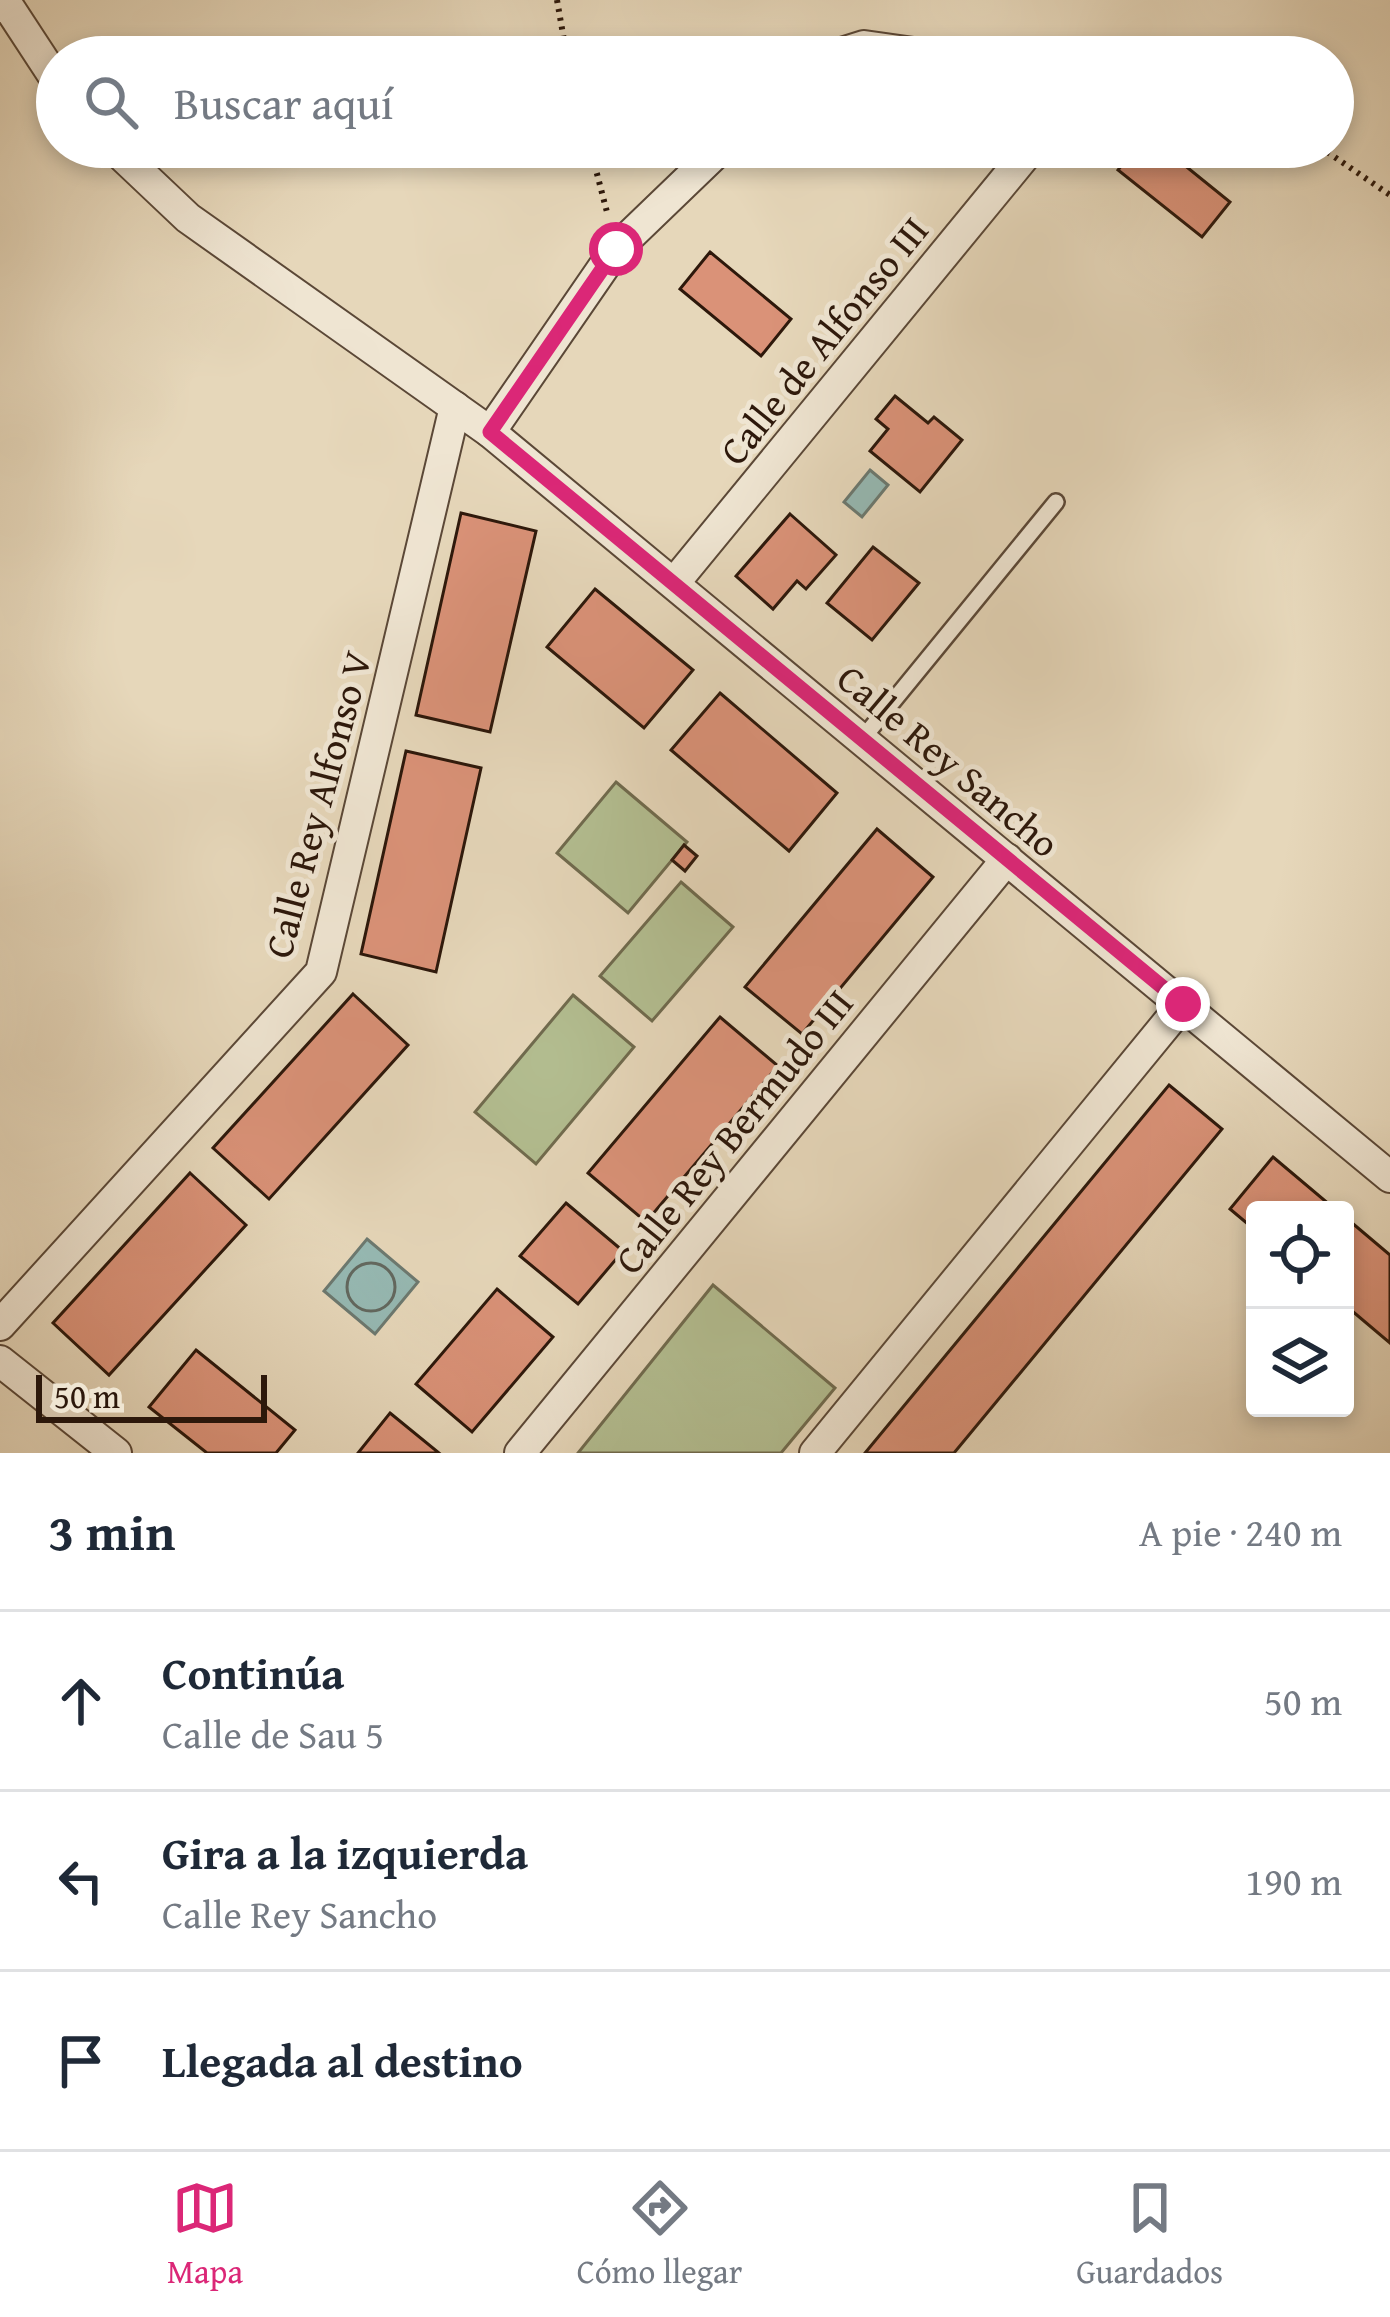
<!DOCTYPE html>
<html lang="es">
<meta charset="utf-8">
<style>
body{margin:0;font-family:"Gentium Book Plus",serif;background:#f6f6f7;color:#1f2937}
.controls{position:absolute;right:36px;bottom:36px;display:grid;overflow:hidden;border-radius:12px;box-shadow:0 6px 18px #0003}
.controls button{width:108px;height:108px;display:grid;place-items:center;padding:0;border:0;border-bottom:3px solid #e0e1e3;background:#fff;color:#1f2937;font:60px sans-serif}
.scale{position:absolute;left:36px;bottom:30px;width:231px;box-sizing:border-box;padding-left:12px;border:6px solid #2d180b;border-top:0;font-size:33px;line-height:42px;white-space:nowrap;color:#2d180b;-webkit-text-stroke:9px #efe5d2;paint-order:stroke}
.stop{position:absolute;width:36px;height:36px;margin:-27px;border:9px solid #db2777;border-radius:50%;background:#fff}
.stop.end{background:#db2777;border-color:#fff;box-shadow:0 3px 12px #0008}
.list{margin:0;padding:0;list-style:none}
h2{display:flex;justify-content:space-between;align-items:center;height:156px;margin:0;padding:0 48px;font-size:51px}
h2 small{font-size:39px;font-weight:400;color:#747a83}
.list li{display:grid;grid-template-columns:78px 1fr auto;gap:36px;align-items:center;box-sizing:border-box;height:180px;padding:0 48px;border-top:3px solid #e0e1e3}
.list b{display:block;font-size:45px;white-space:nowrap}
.list p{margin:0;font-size:39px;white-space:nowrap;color:#747a83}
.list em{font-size:39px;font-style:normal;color:#747a83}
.icon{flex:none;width:66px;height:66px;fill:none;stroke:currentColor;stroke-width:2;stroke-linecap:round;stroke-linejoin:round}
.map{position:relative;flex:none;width:1390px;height:1453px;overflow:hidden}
.search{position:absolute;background:#fff;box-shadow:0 6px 18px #0003;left:36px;right:36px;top:36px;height:132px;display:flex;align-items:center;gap:30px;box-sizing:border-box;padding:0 42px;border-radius:66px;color:#747a83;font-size:45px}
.sheet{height:696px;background:#fff}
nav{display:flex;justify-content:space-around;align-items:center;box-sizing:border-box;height:168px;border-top:3px solid #e0e1e3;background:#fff;font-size:33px;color:#747a83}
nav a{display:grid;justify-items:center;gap:6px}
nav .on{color:#db2777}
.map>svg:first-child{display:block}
.green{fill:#b3be91;stroke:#706b4e;stroke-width:3}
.water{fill:#96b9b3;stroke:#6c7970;stroke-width:3}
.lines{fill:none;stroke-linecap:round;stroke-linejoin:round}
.shore{stroke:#62685f;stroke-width:3}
.building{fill:#da9278;stroke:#2d180b;stroke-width:3}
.lane-casing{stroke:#5b4837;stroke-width:20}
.street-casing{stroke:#5b4837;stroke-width:34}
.path{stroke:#2d180b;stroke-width:6;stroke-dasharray:3 6;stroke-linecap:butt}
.lane{stroke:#efe5d2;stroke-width:15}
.street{stroke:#efe5d2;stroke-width:30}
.route{stroke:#db2777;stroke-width:15}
.labels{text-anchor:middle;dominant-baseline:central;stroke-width:10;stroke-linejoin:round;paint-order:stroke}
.street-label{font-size:39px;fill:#2d180b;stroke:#efe5d2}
</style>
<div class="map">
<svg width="1390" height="1453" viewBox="0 0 1390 1453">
<rect width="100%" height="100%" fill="#e6d7ba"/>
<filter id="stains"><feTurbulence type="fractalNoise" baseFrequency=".00167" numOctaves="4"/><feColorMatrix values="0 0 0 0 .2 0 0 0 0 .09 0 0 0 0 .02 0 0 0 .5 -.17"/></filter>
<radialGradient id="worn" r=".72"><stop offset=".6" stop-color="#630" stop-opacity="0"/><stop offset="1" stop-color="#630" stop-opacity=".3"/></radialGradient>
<g class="green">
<polygon points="616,782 687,842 628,913 557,853"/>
<polygon points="681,882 733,927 652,1021 600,976"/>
<polygon points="573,995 634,1047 536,1164 475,1112"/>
<polygon points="713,1285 835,1388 781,1453 578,1453"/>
</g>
<g class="water">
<polygon points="870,470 888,485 862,517 844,502"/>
<polygon points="367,1239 418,1282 375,1334 324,1291"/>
</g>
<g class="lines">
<circle class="shore" cx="371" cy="1287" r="24"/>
</g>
<g class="building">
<polygon points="1136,147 1162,147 1230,202 1202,237 1118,170"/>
<polygon points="710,252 791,319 761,356 680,289"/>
<polygon points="895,396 928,423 934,417 962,440 920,492 870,451 888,429 876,419"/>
<polygon points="461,513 536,531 490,732 416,715"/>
<polygon points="790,514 836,555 806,589 797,581 773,609 736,576"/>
<polygon points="873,547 919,583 872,640 827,603"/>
<polygon points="595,589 693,670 644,728 547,647"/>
<polygon points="720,693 837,793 789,851 671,750"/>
<polygon points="406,751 481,768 436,972 361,954"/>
<polygon points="877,829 933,877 802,1034 745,987"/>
<polygon points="684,845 697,856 685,871 672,860"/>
<polygon points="353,994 408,1045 269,1199 213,1148"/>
<polygon points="720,1017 778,1066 646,1222 588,1173"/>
<polygon points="1169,1085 1222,1129 954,1453 865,1453"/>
<polygon points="1273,1157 1336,1210 1255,1210 1255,1230 1230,1209"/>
<polygon points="190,1173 246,1225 109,1375 53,1323"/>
<polygon points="566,1203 623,1251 578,1304 520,1256"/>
<polygon points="1345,1217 1390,1255 1390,1343 1345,1305"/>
<polygon points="497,1289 553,1337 472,1432 416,1384"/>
<polygon points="196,1350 295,1430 276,1453 207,1453 149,1407"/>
<polygon points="390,1413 439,1453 358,1453"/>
</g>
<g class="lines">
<g class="lane-casing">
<polyline id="lane" points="863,738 1056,502"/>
</g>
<g class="street-casing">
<g id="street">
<polyline points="4,0 57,81"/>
<polyline points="829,57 864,46 942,57"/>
<polyline points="113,147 188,218 490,432 1390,1177"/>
<polyline points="490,432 616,249 722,147"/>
<polyline points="675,582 1032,147"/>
<polyline points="0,1325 321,972 455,407"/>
<polyline points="0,1361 116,1453"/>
<polyline points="520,1453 1007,859"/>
<polyline points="815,1453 1183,1004"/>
</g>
</g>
<g class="path">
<polyline points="557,0 567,57"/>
<polyline points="590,147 608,216"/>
<polyline points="1320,147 1390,195"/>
</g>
<use href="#lane" class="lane"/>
<use href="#street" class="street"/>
</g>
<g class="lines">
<polyline class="route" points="616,249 490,432 1183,1004"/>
</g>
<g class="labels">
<g class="street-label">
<text transform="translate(823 340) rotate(-51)">Calle de Alfonso III</text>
<text transform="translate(949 760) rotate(40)">Calle Rey Sancho</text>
<text transform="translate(317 804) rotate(-75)">Calle Rey Alfonso V</text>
<text transform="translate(733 1131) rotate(-51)">Calle Rey Bermudo III</text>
</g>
</g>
<rect width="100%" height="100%" filter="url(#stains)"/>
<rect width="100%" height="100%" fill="url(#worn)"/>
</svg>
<div class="controls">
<button><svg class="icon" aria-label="locate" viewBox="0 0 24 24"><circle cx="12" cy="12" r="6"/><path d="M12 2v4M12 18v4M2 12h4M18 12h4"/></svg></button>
<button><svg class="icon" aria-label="layers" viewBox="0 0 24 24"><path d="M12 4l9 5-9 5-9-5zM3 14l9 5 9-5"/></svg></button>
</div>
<div class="scale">50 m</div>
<div class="stop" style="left:616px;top:249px"></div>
<div class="stop end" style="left:1183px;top:1004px"></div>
<div class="search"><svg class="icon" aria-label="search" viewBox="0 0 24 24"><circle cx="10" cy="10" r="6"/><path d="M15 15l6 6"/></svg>Buscar aquí</div>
</div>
<section class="sheet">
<h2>3 min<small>A pie · 240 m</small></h2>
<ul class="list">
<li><svg class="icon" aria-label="ahead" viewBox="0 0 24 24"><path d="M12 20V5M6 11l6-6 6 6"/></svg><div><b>Continúa</b><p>Calle de Sau 5</p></div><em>50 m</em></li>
<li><svg class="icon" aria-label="left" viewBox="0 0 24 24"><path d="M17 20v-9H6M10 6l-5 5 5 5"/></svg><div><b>Gira a la izquierda</b><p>Calle Rey Sancho</p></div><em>190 m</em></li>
<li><svg class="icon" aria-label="arrive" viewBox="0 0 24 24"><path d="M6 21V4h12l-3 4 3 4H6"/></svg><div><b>Llegada al destino</b></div></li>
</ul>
</section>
<nav>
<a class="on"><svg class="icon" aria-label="map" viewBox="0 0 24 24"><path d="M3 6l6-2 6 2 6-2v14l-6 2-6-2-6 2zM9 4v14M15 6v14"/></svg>Mapa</a>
<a><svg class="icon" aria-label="directions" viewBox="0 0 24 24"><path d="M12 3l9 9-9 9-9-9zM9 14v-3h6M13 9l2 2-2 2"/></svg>Cómo llegar</a>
<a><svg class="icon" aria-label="saved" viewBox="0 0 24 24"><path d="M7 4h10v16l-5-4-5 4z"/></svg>Guardados</a>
</nav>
